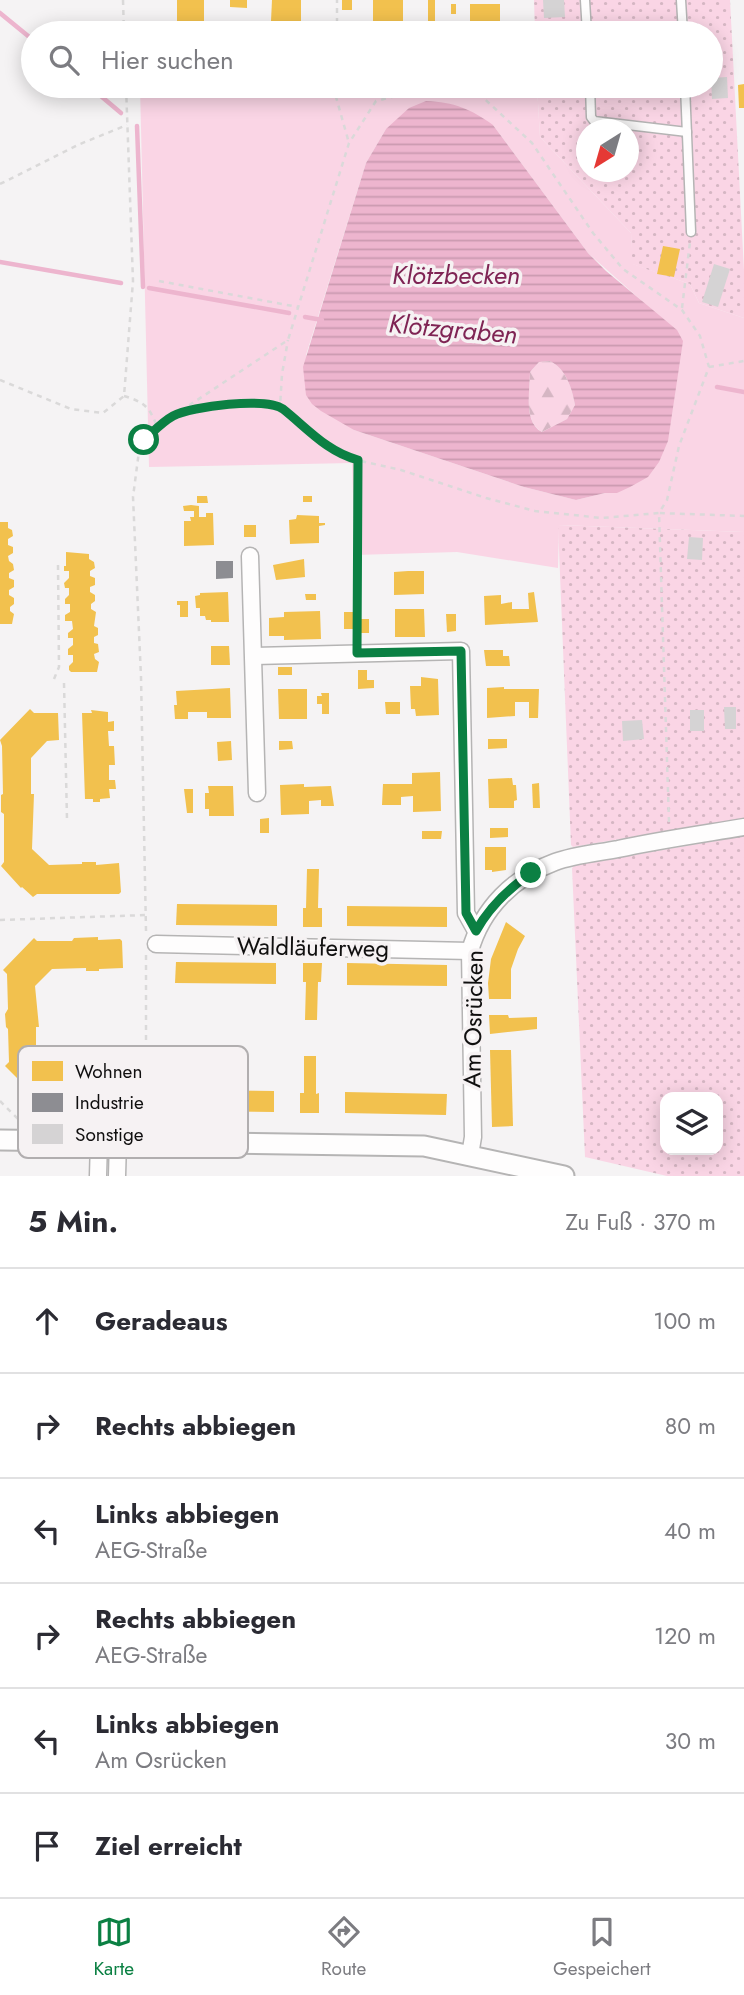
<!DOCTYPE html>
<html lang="de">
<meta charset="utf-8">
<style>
body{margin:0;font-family:Jost,sans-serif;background:#f2f2f3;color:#2b2b33}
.controls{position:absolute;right:21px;bottom:21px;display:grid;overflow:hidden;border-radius:14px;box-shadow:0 4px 18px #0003}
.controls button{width:63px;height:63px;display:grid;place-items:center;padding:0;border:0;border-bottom:2px solid #e1e1e2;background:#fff;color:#2b2b33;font:35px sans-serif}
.compass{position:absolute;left:576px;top:119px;width:63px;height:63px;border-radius:50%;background:#fff;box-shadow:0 4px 18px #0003;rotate:217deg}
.stop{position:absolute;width:21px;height:21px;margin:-16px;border:5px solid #0b8043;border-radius:50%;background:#fff}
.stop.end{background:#0b8043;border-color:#fff;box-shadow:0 2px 7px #0008}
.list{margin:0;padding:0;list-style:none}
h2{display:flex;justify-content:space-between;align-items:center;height:91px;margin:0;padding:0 28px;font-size:30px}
h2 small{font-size:23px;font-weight:400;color:#7c7c81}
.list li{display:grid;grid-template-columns:46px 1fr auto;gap:21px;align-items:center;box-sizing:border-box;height:105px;padding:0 28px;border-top:2px solid #e1e1e2}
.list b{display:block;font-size:26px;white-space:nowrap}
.list p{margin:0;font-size:23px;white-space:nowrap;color:#7c7c81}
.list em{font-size:23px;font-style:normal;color:#7c7c81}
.icon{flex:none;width:38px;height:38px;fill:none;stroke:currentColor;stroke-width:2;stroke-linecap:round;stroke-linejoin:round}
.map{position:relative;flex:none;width:744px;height:1176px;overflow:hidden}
.search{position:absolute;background:#fff;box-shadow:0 4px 18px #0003;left:21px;right:21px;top:21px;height:77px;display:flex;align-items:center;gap:18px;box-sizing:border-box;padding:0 24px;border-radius:38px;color:#7c7c81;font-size:26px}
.sheet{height:721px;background:#fff}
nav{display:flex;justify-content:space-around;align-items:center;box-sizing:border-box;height:98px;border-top:2px solid #e1e1e2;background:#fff;font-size:19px;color:#7c7c81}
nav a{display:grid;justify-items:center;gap:4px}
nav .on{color:#0b8043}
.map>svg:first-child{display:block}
.forest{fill:url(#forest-firs)}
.park{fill:#fad5e5;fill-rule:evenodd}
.garden{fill:url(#garden-dots);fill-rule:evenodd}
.water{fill:url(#water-rules);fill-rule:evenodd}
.homes{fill:#f2c14e}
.industry{fill:#8d8d92}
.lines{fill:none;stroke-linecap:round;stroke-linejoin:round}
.stream{stroke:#edb5ce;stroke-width:4.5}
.building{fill:#d5d3d4}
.service-casing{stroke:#b5b4b4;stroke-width:11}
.minor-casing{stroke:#b5b4b4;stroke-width:19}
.tertiary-casing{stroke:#b5b4b4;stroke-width:23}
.path{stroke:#dad9d9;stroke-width:2.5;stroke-dasharray:5 5;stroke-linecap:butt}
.service{stroke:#fefdfd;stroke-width:8}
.minor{stroke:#fefdfd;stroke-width:16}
.tertiary{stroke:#fefdfd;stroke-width:19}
.route{stroke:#0b8043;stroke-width:9}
.labels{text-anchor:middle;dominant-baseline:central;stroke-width:7;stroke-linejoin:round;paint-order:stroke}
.street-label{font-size:24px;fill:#100f0f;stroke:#f6f2f3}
.water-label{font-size:26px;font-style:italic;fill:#7f2454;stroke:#f6f2f3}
.key{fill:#f6f2f3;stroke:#b1aeaf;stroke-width:2}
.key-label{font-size:19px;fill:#100f0f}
</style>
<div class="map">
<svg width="744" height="1176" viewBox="0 0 744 1176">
<defs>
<pattern id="forest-firs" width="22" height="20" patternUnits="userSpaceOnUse" patternTransform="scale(1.75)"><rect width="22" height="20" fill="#fad5e5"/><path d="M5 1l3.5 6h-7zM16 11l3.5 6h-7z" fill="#d5b6c3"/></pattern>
<pattern id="garden-dots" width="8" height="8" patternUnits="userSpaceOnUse" patternTransform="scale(1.75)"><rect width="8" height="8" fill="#fad5e5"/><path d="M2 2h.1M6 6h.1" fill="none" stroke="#d5b6c3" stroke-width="1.8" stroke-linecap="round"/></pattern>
<pattern id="water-rules" width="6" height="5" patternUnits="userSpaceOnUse" patternTransform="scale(1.75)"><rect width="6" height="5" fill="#edb5ce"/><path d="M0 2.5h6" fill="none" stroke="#ca9ab0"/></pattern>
</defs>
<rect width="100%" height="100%" fill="#f5f3f4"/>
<path class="forest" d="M550 361C566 369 572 388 575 405L567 419 542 432C523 421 530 391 530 372L539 362Z"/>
<path class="park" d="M140 86H537L540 137 631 233 633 264 690 284 699 303 744 318V532L559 525 558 568 457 552 355 555 352 463 149 467ZM493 125 588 253 670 326 680 353 674 397 617 493H605L576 500 524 487 354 430 306 355 366 163 386 129Z"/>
<g class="garden">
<path d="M534 0H730L744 271V318L699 303 690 284 632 264 631 233 540 137 537 86H711V33H535ZM586 130H628V172H586Z"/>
<polygon points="558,525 744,532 744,818 573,847 571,845"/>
<path d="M744 836V1176H667L585 1157 572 868 575 865ZM718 1097V1150H665V1097Z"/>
</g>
<path class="water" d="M426 101C454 102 471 109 493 125L588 253 606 271 677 330 683 341 668 441 659 462 648 477 630 487 617 493H605L576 500 524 487 354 430 321 411 312 404 306 395 303 367 366 163 386 129 409 108ZM550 361C566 369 572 388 575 405L567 419 542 432C523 422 530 391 530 372L539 362Z"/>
<g class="homes">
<polygon points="177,0 204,0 204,22 177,21"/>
<polygon points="230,0 247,0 247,8 230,7"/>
<polygon points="272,0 301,0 301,22 271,21"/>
<rect x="342" y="0" width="10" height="10"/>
<polygon points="373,0 403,0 403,23 400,23 400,33 373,33 373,31 379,31 379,27 373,27"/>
<polygon points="428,0 435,0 435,22 428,21"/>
<rect x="451" y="4" width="5" height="10"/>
<polygon points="470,4 500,4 500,28 493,28 493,32 473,33 473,28 470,28"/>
<polygon points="744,84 744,108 739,108 738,85"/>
<polygon points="663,246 680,249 674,277 657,274"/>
<polygon points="197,496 207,496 208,503 197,503"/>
<rect x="303" y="496" width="9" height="6"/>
<polygon points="191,505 199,506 199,517 206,517 206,513 213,513 214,545 184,546 184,521 191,521 190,517 194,517 194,511 184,511 183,506"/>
<polygon points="297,515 319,516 319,523 325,523 325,525 319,526 319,543 290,544 289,520 296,519"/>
<polygon points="0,522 8,522 8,528 12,530 13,536 8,539 8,545 13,547 13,553 8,556 9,561 13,564 14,570 9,573 9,578 14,580 14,587 9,590 9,595 14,598 14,604 10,607 10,611 14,614 12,624 0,624"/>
<rect x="244" y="525" width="12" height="12"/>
<polygon points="66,552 89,554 89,559 94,562 95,568 90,571 90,576 95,578 95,585 90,587 90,592 95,595 95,601 91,604 91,609 96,612 94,626 98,628 98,635 94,637 94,643 98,644 99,652 94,654 95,659 99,662 97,672 71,672 69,670 69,666 73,662 73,655 68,655 68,649 73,645 73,638 68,638 68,633 73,629 72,621 65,621 65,615 70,612 70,604 65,604 65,599 69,595 69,588 65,588 64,583 69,578 69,571 64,571 64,566 66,566"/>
<polygon points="304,559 305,577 276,580 273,565"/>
<polygon points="408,571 424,571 424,594 394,595 394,572"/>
<polygon points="228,592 229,622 211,622 211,620 206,620 205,616 200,616 200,608 196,608 195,596 200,595 200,593"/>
<polygon points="534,592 538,622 485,625 484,596 501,595 501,604 512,602 512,609 529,609 528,593"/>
<polygon points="305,594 316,594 316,600 306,600"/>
<polygon points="177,601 188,601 188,617 180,617 180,605 177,605"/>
<polygon points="395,609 424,609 425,637 395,637"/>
<polygon points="320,611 321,639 284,640 284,636 269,636 269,618 284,617 284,612"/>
<rect x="344" y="612" width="10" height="17"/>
<polygon points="446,614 456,614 456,631 447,632"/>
<rect x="361" y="619" width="8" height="14"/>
<polygon points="211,646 229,646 230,665 211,665"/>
<polygon points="484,650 503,650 503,656 509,656 510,666 486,666"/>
<rect x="278" y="667" width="14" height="8"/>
<polygon points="358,670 367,670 367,680 374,680 374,688 358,689"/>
<polygon points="421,677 438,679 439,715 416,716 415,709 411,709 410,686 421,686"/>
<polygon points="504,687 504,689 539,689 538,718 529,718 529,702 515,702 515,716 487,718 487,688"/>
<polygon points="230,688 231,718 207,718 207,712 188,712 188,719 175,719 174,705 177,705 176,691"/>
<polygon points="278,689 307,689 307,719 279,719"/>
<polygon points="321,693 329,693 329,714 322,714 322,704 317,704 317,696 322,696"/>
<polygon points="385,702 400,702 400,714 386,714"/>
<polygon points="30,709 34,713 58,713 59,740 47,741 31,758 31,794 34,794 32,849 49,865 82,864 82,862 96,862 96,865 119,863 121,892 119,894 37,894 33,897 22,887 21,888 1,866 4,862 4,814 1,812 1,795 3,794 2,746 0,740"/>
<polygon points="91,710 108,712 108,722 114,721 114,731 108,731 109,746 114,746 115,765 109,765 109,780 115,780 116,789 109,789 110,798 100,799 100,802 93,802 93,799 85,799 82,713 92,713"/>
<polygon points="488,739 507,739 507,748 488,749"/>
<polygon points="231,741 232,760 218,761 217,742"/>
<polygon points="279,741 292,741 293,749 279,750"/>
<polygon points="440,772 441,811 413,812 413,796 401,797 401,805 382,805 383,784 412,784 412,773"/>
<polygon points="512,778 513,785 516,785 517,800 514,801 514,808 489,808 488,779"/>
<polygon points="539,783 540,808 533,808 532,784"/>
<polygon points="304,784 304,787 331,786 334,806 321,806 321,800 309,801 309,814 281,815 280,785"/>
<polygon points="208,786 233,786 234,816 209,816 209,809 205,809 205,793 209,793"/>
<polygon points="184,789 193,789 193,813 187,813"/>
<polygon points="269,818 269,833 260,833 260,819"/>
<polygon points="490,828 508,828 508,837 490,838"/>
<polygon points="422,831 442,831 441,839 422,839"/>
<polygon points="485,847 506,847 506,870 492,872 492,870 485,870"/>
<polygon points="307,869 319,869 318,908 322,908 322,927 303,927 303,908 306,908"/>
<polygon points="177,904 277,905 277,926 176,925"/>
<polygon points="347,906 447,907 447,927 347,926"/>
<polygon points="506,922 525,936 518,949 511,969 511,999 489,999 488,983 491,959"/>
<polygon points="98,937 98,940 120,939 122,941 123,968 99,969 99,971 86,971 86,968 52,969 35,986 39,1027 36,1027 36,1049 54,1066 88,1065 88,1063 101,1063 101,1065 123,1064 125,1092 101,1093 101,1096 43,1094 38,1099 5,1066 9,1062 8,1029 6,1027 5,1014 8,1009 7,974 3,970 34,938 37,941 72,941 74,938"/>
<polygon points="176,962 276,963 276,984 175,983"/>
<polygon points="303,963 322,963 321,982 318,982 317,1020 305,1020 306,982 303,982"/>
<polygon points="347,963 447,965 447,986 347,985"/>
<polygon points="489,1015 508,1015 509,1018 537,1017 537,1029 490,1034"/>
<polygon points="490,1050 511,1050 513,1126 492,1127"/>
<polygon points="304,1056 316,1056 316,1094 319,1093 319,1113 300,1113 300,1093 304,1093"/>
<polygon points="175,1090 274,1091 274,1112 175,1111"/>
<polygon points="345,1092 447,1094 446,1115 345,1113"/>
</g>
<polygon class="industry" points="216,561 233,561 233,578 216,579"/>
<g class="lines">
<g class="stream">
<polyline points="0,13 33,40"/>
<polyline points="89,86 121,113"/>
<polyline points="137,126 143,287"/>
<polyline points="0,262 121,283"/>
<polyline points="149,288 289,313"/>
<polyline points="305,317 322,320"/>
<polyline points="717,387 744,392"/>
</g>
</g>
<g class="building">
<polygon points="543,0 564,0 565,17 544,18"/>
<polygon points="727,77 728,98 712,99 711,78"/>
<polygon points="714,264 730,269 718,307 702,302"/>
<polygon points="689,537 703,538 702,560 687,559"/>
<polygon points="724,707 736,707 736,729 725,729"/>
<rect x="690" y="710" width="14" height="21"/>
<polygon points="642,720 644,739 623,741 622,721"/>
</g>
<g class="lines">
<g class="service-casing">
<g id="service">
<polyline points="585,0 587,33"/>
<polyline points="681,0 683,33"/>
<polyline points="590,86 591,117 594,121 687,132"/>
<polyline points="685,86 691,232"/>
</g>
</g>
<g class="minor-casing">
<g id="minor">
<polyline points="250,556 257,793"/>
<polyline points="254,656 461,651 466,913 476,931"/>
<polyline points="156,944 470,951"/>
<path d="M470 1155 473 1137 470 951C482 908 514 877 555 862 574 855 597 853 618 849 659 840 702 834 744 827"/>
<polyline points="98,1176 99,1141"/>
<polyline points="117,1176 118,1141"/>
</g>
</g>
<g class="tertiary-casing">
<polyline id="tertiary" points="0,1140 424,1146 564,1176"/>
</g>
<g class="path">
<polyline points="123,0 124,33"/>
<polyline points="337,33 337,0"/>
<polyline points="337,86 336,97 349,143"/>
<polyline points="0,184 80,144 127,125"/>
<polyline points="159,281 298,307"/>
<polyline points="682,308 690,242"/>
<polyline points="709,367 744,361"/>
<polyline points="0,380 71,409 103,413 124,396 133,281 126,86"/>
<path d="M124 396C144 402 150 407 157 427"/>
<path d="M179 414C213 402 244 404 280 407"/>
<polyline points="357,640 358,461"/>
<polyline points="54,679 59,667 58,565"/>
<polyline points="64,683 67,820"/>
<polyline points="669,822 659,513 744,516"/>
<polyline points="0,920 146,915"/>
<polyline points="146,931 141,677 133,497 139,451 143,440 173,416 288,340 349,143 376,101 424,89 475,90 532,143 593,233 623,269 682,310 700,336 709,367 679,446 667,500 659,513 602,518 535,511 486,498 401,470 352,459 315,438 280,407 282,374 288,340"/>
<polyline points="146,955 146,1124"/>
<polyline points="0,1101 21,1122"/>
</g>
<use href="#service" class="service"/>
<use href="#minor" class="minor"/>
<use href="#tertiary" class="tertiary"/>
</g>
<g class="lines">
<path class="route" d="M144 440C153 432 162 422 173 416 192 406 266 397 283 409 307 428 327 452 358 460L357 653 461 651 466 913 476 931C490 906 508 889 531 873"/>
</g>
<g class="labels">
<g class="street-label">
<text transform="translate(313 947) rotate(1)">Waldläuferweg</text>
<text transform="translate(473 1019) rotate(-89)">Am Osrücken</text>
</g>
<g class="water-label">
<text x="456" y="275">Klötzbecken</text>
<text transform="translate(453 329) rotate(5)">Klötzgraben</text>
</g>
</g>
<rect x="18" y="1046" width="230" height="112" rx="10" class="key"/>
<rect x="32" y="1061" width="31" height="20" fill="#f2c14e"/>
<rect x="32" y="1093" width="31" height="19" fill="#8d8d92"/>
<rect x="32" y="1124" width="31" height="20" fill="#d5d3d4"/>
<g class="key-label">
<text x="75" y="1078">Wohnen</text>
<text x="75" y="1109">Industrie</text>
<text x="75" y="1141">Sonstige</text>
</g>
</svg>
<div class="controls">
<button><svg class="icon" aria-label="layers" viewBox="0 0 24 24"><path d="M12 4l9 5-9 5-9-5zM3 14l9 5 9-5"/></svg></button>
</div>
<svg class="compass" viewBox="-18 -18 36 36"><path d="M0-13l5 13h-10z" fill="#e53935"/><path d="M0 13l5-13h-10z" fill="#7c7c81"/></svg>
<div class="stop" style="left:144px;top:440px"></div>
<div class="stop end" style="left:531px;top:873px"></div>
<div class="search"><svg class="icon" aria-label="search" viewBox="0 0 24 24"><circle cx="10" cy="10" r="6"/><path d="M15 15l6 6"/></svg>Hier suchen</div>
</div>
<section class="sheet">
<h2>5 Min.<small>Zu Fuß · 370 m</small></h2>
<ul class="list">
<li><svg class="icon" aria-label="ahead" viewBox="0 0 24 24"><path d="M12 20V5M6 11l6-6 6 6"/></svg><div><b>Geradeaus</b></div><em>100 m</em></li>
<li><svg class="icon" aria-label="right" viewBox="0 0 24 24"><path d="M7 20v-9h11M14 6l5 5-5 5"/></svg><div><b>Rechts abbiegen</b></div><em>80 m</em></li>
<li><svg class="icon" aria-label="left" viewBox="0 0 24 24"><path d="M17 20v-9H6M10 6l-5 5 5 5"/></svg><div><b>Links abbiegen</b><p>AEG-Straße</p></div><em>40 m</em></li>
<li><svg class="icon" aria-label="right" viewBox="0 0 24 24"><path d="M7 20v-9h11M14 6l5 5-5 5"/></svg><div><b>Rechts abbiegen</b><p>AEG-Straße</p></div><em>120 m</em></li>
<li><svg class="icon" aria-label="left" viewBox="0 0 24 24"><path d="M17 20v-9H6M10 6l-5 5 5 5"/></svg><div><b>Links abbiegen</b><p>Am Osrücken</p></div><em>30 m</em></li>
<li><svg class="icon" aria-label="arrive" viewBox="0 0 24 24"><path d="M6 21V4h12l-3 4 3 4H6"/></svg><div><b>Ziel erreicht</b></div></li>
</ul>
</section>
<nav>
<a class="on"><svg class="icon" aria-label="map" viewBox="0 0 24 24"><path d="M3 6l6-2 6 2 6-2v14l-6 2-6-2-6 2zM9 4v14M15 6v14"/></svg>Karte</a>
<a><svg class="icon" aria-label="directions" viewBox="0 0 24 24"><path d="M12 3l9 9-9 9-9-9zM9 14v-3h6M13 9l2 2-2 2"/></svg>Route</a>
<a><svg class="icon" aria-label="saved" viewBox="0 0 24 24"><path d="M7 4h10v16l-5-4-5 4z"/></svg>Gespeichert</a>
</nav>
